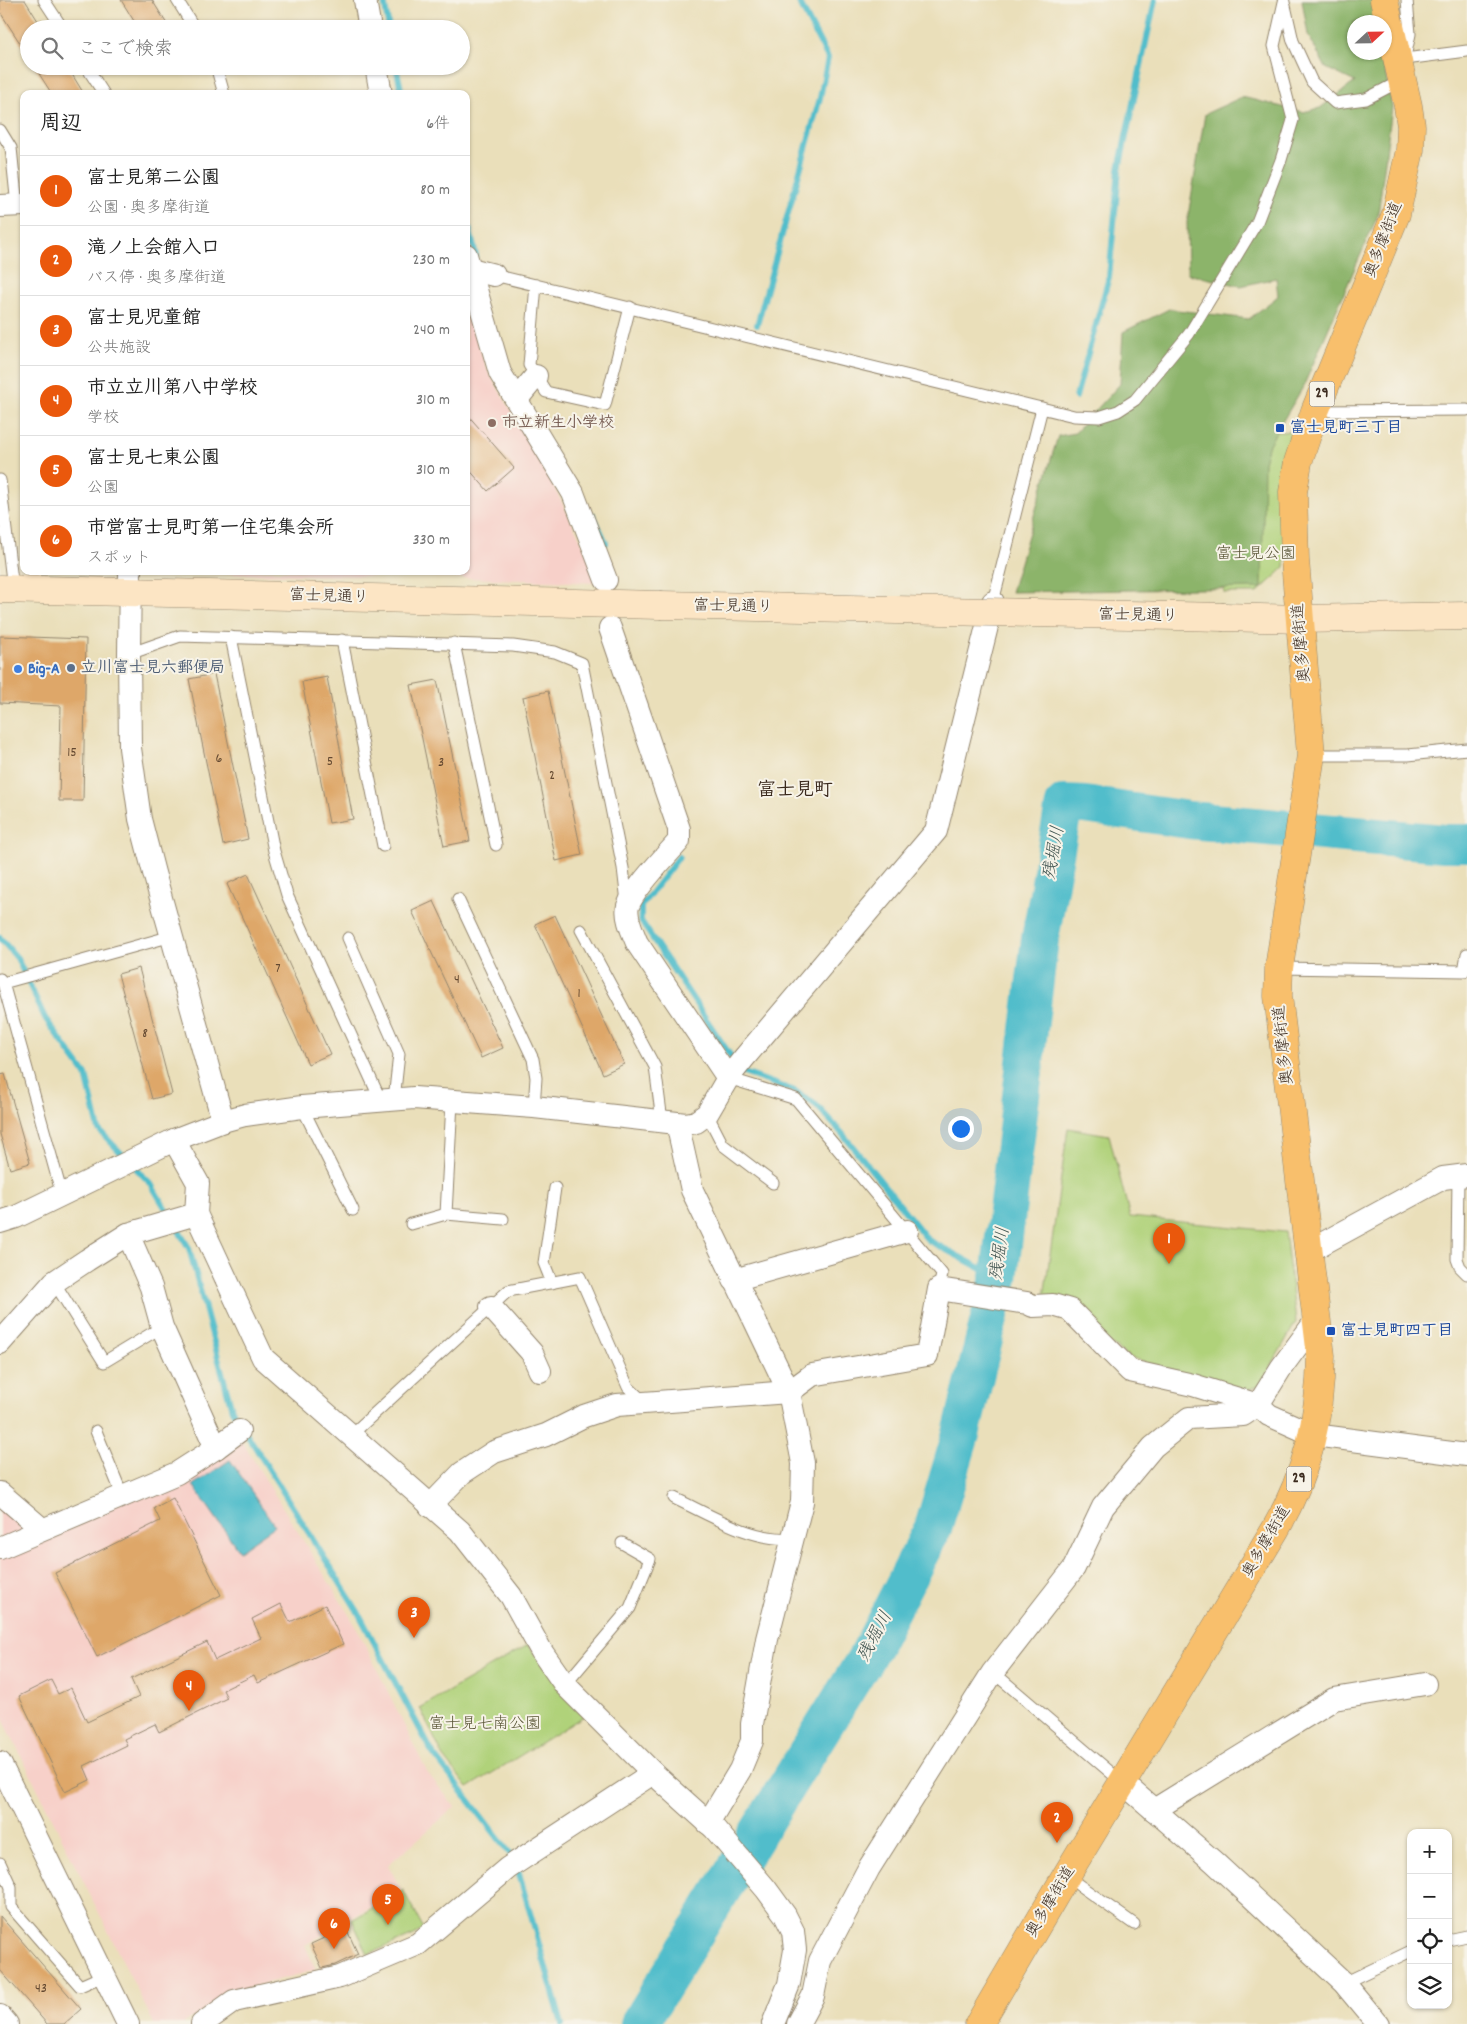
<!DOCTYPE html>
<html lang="ja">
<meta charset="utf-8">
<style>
body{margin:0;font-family:Dekko,"Klee One",sans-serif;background:#f6f6f6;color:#222}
.controls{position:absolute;right:15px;bottom:15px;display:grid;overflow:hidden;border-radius:10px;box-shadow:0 1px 4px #0004}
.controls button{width:45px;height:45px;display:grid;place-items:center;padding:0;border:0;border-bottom:1px solid #e0e0e0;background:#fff;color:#222;font:25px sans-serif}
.compass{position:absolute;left:1347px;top:15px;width:45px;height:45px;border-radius:50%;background:#fff;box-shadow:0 1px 4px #0004;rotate:68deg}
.you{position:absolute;left:960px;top:1128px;width:18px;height:18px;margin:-12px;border:4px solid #fff;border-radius:50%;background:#1a73e8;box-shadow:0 0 0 8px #1a73e833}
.badge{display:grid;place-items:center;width:32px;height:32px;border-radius:50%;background:#ea580c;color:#fff;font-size:16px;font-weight:700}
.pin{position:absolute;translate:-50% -41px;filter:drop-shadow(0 1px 2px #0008)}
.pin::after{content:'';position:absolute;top:26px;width:18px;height:15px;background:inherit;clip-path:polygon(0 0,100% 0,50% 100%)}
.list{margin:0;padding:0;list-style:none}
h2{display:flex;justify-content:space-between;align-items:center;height:65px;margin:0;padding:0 20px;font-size:21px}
h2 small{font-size:16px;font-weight:400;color:#767676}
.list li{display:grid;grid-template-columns:32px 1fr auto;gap:15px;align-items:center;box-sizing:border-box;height:70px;padding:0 20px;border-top:1px solid #e0e0e0}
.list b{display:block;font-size:19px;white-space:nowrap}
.list p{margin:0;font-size:16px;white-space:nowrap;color:#767676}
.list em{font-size:16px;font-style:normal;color:#767676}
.icon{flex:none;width:28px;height:28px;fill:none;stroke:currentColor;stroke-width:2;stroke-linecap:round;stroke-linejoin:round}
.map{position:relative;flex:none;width:1467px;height:2024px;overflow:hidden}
.search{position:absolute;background:#fff;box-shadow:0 1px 4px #0004;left:20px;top:20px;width:450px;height:55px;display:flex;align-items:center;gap:12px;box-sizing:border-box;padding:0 18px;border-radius:28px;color:#767676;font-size:19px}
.panel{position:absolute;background:#fff;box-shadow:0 1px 4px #0004;left:20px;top:90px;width:450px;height:485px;border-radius:10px}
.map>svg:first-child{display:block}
.built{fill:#f7d0c9}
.green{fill:#b0d27a;stroke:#767e4c}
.forest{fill:#8cb46a;stroke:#646f44;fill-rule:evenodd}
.water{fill:#51bdcb;stroke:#467474}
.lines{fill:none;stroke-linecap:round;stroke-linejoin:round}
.stream{stroke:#51bdcb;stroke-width:6}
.river{stroke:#51bdcb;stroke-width:38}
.building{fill:#dea769}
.lane-casing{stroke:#92846c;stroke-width:13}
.street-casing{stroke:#92846c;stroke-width:24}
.secondary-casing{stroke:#92846c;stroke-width:29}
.primary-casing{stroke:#92846c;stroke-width:29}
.lane{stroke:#fff;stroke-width:11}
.street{stroke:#fff;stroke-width:22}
.secondary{stroke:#fce5c4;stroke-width:28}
.primary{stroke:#f8bf6c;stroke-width:28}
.secondary-bridge-casing{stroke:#92846c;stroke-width:29;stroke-linecap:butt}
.secondary-bridge{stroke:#fce5c4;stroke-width:28}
.education-dot{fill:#8d6e63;stroke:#f7f3e8;stroke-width:2}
.transit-dot{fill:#1a4fb4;stroke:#f7f3e8;stroke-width:2}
.service-dot{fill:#5c6f8a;stroke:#f7f3e8;stroke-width:2}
.shop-dot{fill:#3f7fe0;stroke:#f7f3e8;stroke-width:2}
.labels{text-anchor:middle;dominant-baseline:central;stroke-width:4;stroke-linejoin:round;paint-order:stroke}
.number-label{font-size:14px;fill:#644931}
.shield{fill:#f7f3e8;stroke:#73665b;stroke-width:1}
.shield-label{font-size:15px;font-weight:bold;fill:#3b2a1e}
.street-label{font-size:16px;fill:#3b2a1e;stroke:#f7f3e8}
.education-label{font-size:16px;font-weight:bold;fill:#785e54;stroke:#f7f3e8;text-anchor:start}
.transit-label{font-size:16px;font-weight:bold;fill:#164399;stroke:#f7f3e8;text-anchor:start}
.park-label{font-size:16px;fill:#585435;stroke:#f7f3e8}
.service-label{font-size:16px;font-weight:bold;fill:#4e5e75;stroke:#f7f3e8;text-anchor:start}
.shop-label{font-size:16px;font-weight:bold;fill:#366cbe;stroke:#f7f3e8;text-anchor:start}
.water-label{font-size:18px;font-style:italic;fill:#425652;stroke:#f7f3e8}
.quarter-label{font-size:19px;font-weight:bold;fill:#3b2a1e;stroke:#f7f3e8}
</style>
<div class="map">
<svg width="1467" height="2024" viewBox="0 0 1467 2024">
<rect width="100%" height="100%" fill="#f7f3e8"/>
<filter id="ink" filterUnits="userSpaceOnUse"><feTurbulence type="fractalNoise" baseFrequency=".02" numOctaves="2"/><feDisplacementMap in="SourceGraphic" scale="10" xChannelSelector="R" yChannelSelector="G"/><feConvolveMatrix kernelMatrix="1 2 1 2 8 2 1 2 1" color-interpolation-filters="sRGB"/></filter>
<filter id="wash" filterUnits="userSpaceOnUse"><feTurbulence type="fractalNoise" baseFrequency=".0096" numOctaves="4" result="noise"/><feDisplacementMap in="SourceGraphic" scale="20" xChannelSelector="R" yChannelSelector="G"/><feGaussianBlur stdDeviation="1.12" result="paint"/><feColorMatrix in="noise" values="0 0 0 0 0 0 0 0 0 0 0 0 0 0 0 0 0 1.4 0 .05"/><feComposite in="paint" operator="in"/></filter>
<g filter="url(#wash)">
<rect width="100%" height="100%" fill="#eadfba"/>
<g class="built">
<polygon points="466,301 486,367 550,479 598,574 597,583 440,577 170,573 166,571 466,571"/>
<polygon points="240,1438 356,1626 427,1772 455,1807 388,1865 401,1889 305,1945 316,1970 232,1992 183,2024 154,2024 0,1713 0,1556"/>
<polygon points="0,1504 27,1530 0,1541"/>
</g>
<g class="green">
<polygon points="1297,431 1285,567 1257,593 1224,593 1241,434"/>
<polygon points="1068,1128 1109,1135 1130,1217 1285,1232 1296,1322 1261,1384 1245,1392 1129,1357 1044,1297"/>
<polygon points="528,1645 584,1716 468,1788 443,1756 420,1708"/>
<polygon points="403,1890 424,1929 414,1935 368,1954 352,1920"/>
</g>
<path class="forest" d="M1302 0H1390L1384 66 1392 107 1378 215 1303 387 1269 444 1264 462 1262 588 1011 592 1058 436 1075 433 1120 384 1123 332 1169 309 1249 319 1278 296 1276 278 1241 286 1188 274 1187 222 1205 114 1242 97 1303 112 1320 108 1355 82 1326 68 1308 35ZM1354 22H1384V52H1354Z"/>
<polygon class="water" points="230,1460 275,1526 239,1551 193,1485"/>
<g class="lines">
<g class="stream">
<polyline points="384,0 389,29"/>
<polyline points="396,66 402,94"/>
<polyline points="466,226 469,228 476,255"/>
<polyline points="757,325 820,98 828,58 798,0"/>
<polyline points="1076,397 1109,277 1119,169 1155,0"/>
<polyline points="593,515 606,543"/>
<polyline points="679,857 641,906 641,921 734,1061"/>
<polyline points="0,938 17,958 45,1018 86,1075 99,1130 151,1184 189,1248 232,1410 357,1610 432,1752 515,1860 562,2024"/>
<polyline points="740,1070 741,1072 795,1091 816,1105 841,1132 928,1240 999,1278"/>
</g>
<polyline class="river" points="639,2024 869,1653 933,1528 961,1434 999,1278 1040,939 1064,804 1085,805 1189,820 1444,843 1467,843"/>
</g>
<g id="blocks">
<g class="building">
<polygon points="0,0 25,0 43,29 29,29 29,57 0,12"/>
<polygon points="121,0 152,0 170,29 139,29"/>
<polygon points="34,66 67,66 84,94 52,94"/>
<polygon points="466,413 514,468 488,491 466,466"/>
<polygon points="0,636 86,639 83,801 59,801 61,706 0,703"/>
<polygon points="214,674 248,839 223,845 189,679"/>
<polygon points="327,677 353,819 329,823 302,682"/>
<polygon points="437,680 470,841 444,846 411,685"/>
<polygon points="548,691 582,855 556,861 523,697"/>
<polygon points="248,874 330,1054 308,1064 227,884"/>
<polygon points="434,901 503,1048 481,1058 412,911"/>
<polygon points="555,915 624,1064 603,1074 535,924"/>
<polygon points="139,968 172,1094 152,1099 118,974"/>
<polygon points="5,1074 30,1163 10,1169 0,1134 0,1075"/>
<polygon points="173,1498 221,1595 97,1657 55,1573 160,1521 154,1508"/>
<polygon points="281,1604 290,1622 325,1605 343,1644 258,1683 254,1675 223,1690 227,1698 159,1732 155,1724 124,1739 127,1745 84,1766 90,1780 65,1792 19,1696 51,1680 58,1694 71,1688 87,1722 139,1697 131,1679 207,1642 215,1660 261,1638 252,1619"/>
<polygon points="0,1916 81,2009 64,2024 47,2024 0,1970"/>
<polygon points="346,1928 358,1954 335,1965 322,1968 311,1944"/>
</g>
</g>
</g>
<g filter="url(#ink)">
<use href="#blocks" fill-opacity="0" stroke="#92846c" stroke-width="1"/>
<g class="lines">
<g class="lane-casing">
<g id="lane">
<polyline points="44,0 63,29"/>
<polyline points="177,0 195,29"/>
<polyline points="1285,6 1293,41 1312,82 1335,103 1366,99 1402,80"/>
<polyline points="1405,57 1410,34 1407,0"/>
<polyline points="1400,64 1405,59 1467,51"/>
<polyline points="86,66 104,94"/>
<polyline points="216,66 224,94"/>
<polyline points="0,130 11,148 17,206"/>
<polyline points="494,275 1074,416 1099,417 1118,411 1135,400 1189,334 1257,222 1281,160 1293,120 1274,46 1284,2"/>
<polyline points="536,285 529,365 546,392 605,405 630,307"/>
<polyline points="1316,411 1467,410"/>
<polyline points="0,480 13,589"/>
<polyline points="993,602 1042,408"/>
<polyline points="231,637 274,851 287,895 381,1101"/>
<polyline points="342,640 383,846"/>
<polyline points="454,643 496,845"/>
<polyline points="129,654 180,636 513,646 555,652 582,663 623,868 627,902"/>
<polyline points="1311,755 1408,755 1467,749"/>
<polyline points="458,899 533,1059 536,1078 534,1107"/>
<polyline points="581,930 655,1067 662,1121"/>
<polyline points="348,938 399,1054 394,1100"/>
<polyline points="1279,968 1464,971 1467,954"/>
<polyline points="0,979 3,983 62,1195"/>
<polyline points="3,983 172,936"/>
<polyline points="728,1078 796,1099 942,1274 939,1289"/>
<polyline points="452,1102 446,1214 503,1219"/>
<polyline points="302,1107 353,1210"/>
<polyline points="707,1114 723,1145 773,1183"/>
<polyline points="1458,1176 1457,1259 1460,1267 1467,1274"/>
<polyline points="411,1224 446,1214"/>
<polyline points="54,1282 104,1362 162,1327"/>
<polyline points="552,1283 544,1263 555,1188"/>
<polyline points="96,1431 123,1497"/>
<polyline points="350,1436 508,1291 580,1277 628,1387 644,1402"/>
<path d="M674 1498C708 1514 753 1542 792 1538"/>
<polyline points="993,1672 1123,1783"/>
<polyline points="565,1685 630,1608 650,1559 622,1543"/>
<polyline points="0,1863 11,1887 11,1907 80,1986 105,1975"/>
<polyline points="1066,1876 1134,1924"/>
<polyline points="1448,1940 1467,1936"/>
<polyline points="1344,1983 1411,1951"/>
</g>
</g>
<g class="street-casing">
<g id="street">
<polyline points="365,0 370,29"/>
<polyline points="376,66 381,94"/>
<polyline points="0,206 24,205"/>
<polyline points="466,255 500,373 573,493 606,580"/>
<polyline points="470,269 494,275"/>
<polyline points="517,399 536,376"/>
<polyline points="130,571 129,654 130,748 140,819 154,873 223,1121"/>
<path d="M610 628 679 829V841C666 856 634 888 628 906 625 917 633 933 637 943L728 1078"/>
<polyline points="677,1123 692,1190 789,1392 803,1463 802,1502 767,1639 752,1724 752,1741 740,1770 708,1823"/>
<polyline points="196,1214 263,1358 460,1531 511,1596 542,1652 565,1685 653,1773"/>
<polyline points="0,1222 16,1217 174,1140 223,1121 245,1115 302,1107 414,1098 534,1107 686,1124 696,1122 707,1114 728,1078 744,1058 936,831 993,602"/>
<polyline points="1309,1251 1443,1178 1467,1175"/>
<polyline points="734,1280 907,1231"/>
<polyline points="491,1307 532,1353 540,1371"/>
<polyline points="0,1343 54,1282 87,1260 128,1234 196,1214 198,1183 174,1140"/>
<polyline points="216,1448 239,1431"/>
<polyline points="0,1493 42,1529"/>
<polyline points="430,1506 462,1473 494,1452 546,1435 584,1416 617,1405 789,1392 812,1375 927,1355 939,1289 1027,1303 1033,1306 1053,1305 1070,1310 1130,1371 1193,1385 1258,1405 1269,1415 1314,1435 1467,1455"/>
<polyline points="0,1548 177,1473 216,1448 162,1327 151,1287 128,1234"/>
<polyline points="0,1763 128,2024"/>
<polyline points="1123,1783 1214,1862 1344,1983 1378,2024"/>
<polyline points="1154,1810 1334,1699 1425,1684"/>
<polyline points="0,2016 7,2024"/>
<polyline points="202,2024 234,2001 340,1977 418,1944 508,1868 653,1773 714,1828 766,1889 785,1915 793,1931 795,1950 789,1984 773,2024"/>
<polyline points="798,2024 813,1996 820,1961 869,1868 993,1672 1074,1568 1103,1507 1153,1447 1189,1418 1243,1415 1258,1405 1281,1368 1317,1319"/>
</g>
</g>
<g class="secondary-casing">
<g id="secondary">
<polyline points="0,589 660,605"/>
<polyline points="1224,617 1300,619 1467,616"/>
</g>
</g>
<g class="primary-casing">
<path id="primary" d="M979 2024 1066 1876 1275 1530C1307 1474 1320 1420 1321 1356L1278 996 1279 968 1311 755 1295 560 1293 492 1298 462 1315 411 1396 214 1410 150 1411 126 1408 106 1384 0"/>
</g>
<use href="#lane" class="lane"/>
<use href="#street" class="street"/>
<use href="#secondary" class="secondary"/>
<use href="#primary" class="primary"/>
<g class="secondary-bridge-casing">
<polyline id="secondary-bridge" points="660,605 1224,617"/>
</g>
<use href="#secondary-bridge" class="secondary-bridge"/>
</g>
</g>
<circle class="education-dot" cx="492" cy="423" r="5"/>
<g class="transit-dot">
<rect x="1275" y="423" width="10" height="10" rx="2.5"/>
<rect x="1326" y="1326" width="10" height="10" rx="2.5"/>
</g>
<circle class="service-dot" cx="71" cy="668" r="5"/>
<circle class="shop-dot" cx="18" cy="669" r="5"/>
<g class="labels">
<g class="number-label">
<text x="72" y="753">15</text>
<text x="219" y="759">6</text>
<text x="330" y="762">5</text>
<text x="441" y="763">3</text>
<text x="552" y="776">2</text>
<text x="278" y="969">7</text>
<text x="457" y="980">4</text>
<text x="579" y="994">1</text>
<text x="145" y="1034">8</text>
<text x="41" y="1989">43</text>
</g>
<g class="shield">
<rect x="1309.5" y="381.5" width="25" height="25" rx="4"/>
<rect x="1286.5" y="1466.5" width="25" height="25" rx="4"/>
</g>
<g class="shield-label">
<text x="1322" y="394">29</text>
<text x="1299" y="1479">29</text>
</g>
<g class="street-label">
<text transform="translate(1384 240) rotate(-69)">奥多摩街道</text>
<text transform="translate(329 597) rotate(2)">富士見通り</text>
<text transform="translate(733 607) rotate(1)">富士見通り</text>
<text transform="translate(1138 616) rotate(1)">富士見通り</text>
<text transform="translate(1302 643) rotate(-95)">奥多摩街道</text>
<text transform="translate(1284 1045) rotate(-96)">奥多摩街道</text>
<text transform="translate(1267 1542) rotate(-60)">奥多摩街道</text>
<text transform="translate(1051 1902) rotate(-59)">奥多摩街道</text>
</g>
<g class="education-label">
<text x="502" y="423">市立新生小学校</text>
</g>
<g class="transit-label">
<text x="1290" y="428">富士見町三丁目</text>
<text x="1341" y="1331">富士見町四丁目</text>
</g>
<g class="park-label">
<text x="1256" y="554">富士見公園</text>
<text x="485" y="1724">富士見七南公園</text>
</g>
<g class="service-label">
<text x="81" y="668">立川富士見六郵便局</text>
</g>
<g class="shop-label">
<text x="28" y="669">Big-A</text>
</g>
<g class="water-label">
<text transform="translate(1055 853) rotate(-80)">残堀川</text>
<text transform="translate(1001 1254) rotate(-82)">残堀川</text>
<text transform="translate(876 1637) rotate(-62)">残堀川</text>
</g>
<g class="quarter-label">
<text x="795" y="791">富士見町</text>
</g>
</g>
</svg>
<div class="controls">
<button>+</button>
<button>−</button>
<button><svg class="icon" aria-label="locate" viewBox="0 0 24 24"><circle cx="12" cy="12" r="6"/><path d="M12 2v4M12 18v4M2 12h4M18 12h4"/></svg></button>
<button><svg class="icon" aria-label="layers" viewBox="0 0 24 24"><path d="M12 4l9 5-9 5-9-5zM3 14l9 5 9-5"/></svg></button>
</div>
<svg class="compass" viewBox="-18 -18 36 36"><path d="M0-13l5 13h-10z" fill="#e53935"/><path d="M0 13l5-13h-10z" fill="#767676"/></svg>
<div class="you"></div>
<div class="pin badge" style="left:1169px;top:1264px">1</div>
<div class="pin badge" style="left:1057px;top:1843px">2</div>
<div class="pin badge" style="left:414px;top:1638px">3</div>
<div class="pin badge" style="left:189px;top:1711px">4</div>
<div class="pin badge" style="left:388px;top:1925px">5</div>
<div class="pin badge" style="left:334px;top:1949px">6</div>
<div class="search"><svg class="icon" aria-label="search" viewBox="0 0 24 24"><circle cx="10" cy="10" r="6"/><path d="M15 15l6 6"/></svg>ここで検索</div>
<section class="panel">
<h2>周辺<small>6件</small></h2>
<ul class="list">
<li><span class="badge">1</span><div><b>富士見第二公園</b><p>公園 · 奥多摩街道</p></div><em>80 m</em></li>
<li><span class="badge">2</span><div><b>滝ノ上会館入口</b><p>バス停 · 奥多摩街道</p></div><em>230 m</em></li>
<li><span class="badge">3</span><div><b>富士見児童館</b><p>公共施設</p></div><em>240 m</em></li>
<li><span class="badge">4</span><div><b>市立立川第八中学校</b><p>学校</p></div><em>310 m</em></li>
<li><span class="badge">5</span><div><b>富士見七東公園</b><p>公園</p></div><em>310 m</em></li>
<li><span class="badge">6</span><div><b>市営富士見町第一住宅集会所</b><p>スポット</p></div><em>330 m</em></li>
</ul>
</section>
</div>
